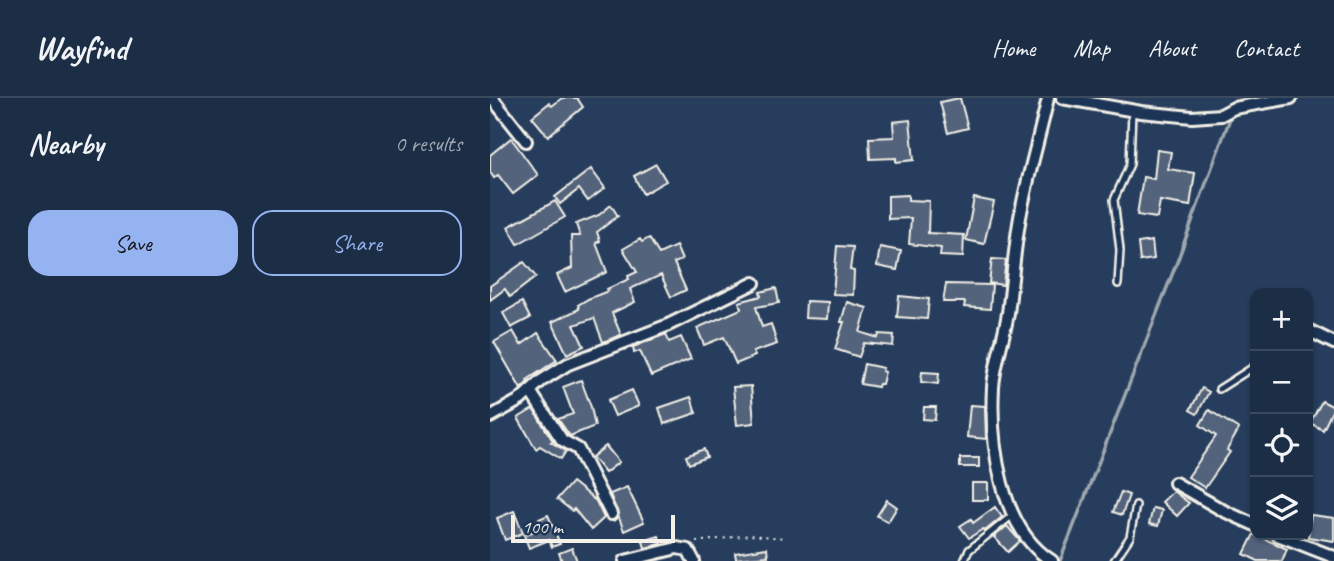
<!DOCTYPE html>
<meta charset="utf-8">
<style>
body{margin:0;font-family:Caveat,sans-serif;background:#293a51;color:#f1f3f6}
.controls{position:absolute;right:21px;bottom:21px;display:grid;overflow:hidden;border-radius:14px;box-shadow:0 2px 5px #0004}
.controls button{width:63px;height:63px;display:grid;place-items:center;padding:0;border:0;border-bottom:2px solid #3a4a5f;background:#1c2e46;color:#f1f3f6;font:35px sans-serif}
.scale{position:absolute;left:21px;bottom:18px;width:164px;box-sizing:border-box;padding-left:7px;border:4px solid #f4f1e8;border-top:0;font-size:19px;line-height:24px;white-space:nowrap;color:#f4f1e8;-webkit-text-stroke:5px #1d3557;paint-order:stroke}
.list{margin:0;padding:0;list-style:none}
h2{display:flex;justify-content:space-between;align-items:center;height:91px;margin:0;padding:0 28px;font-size:30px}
h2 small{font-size:23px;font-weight:400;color:#a0a8b3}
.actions{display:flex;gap:14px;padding:21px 28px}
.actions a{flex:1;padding:16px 0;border:2px solid #95b2f1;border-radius:21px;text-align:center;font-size:24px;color:#95b2f1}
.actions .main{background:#95b2f1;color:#111}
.icon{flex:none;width:38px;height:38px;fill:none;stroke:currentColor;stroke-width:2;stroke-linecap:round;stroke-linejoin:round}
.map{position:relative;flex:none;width:844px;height:463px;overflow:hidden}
header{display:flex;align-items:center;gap:42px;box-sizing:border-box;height:98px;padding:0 35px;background:#1c2e46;border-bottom:2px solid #3a4a5f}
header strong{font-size:33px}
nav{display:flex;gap:38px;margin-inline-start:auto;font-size:24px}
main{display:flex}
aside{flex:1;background:#1c2e46}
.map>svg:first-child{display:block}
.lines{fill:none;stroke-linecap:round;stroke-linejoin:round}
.stream{stroke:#9fa7ae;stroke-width:3.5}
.building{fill:#52647b;stroke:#f4f1e8;stroke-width:2}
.service-casing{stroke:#f4f1e8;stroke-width:10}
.minor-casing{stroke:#f4f1e8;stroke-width:16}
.path{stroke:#f4f1e8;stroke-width:2;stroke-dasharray:2 5;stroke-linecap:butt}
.service{stroke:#1d3557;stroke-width:5}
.minor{stroke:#1d3557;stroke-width:10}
</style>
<header>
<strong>Wayfind</strong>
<nav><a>Home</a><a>Map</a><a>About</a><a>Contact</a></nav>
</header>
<main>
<aside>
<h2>Nearby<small>0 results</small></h2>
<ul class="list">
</ul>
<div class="actions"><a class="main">Save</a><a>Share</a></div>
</aside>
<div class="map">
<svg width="844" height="463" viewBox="0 0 844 463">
<rect width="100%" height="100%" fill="#263d5d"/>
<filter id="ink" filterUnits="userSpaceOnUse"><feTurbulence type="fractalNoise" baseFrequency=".0143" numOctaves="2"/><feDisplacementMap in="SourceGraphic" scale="14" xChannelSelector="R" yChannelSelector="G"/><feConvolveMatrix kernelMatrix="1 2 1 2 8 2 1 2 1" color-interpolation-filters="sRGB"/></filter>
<g filter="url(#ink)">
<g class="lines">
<polyline class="stream" points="570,463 687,164 742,15"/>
</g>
<g class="building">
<polygon points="72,0 87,0 93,9 58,38 42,19 59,5 62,8"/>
<polygon points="470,0 478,30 458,35 450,4"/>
<polygon points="420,22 424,62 406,64 406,60 380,61 379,40 404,39 403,24"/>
<polygon points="21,40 48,77 23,96 8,77 4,80 0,74 0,57"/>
<polygon points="667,52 681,54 678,71 705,75 700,108 670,103 667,120 647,117 653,79 664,81"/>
<polygon points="166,66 176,83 153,96 144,78"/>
<polygon points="101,71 115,90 98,103 89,91 70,106 65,99"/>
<polygon points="418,97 418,102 439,103 438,135 474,137 473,159 450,158 451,150 419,146 421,120 398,121 398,98"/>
<polygon points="484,100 504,104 494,146 476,142"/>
<polygon points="65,103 75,119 28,146 18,129"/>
<polygon points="121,107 128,118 107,134 110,143 106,145 117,174 75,194 67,177 82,170 81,138 90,138 86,126 109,117"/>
<polygon points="159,140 169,156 186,148 192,162 184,165 196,192 181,199 171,177 140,191 145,204 122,215 131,237 113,244 104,220 84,227 94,248 77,256 62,224 89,211 88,207 98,201 118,193 117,191 139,181 138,178 147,174 133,151 150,141 152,144"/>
<polygon points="662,143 664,161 650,163 648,145"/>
<polygon points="347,148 363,149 360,172 364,173 363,197 343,196"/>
<polygon points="390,149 411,153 407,172 387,168"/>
<polygon points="502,161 516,162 513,187 499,185"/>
<polygon points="34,164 46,179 20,199 15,191 0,202 0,188"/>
<polygon points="456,186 502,187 500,211 474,209 475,204 453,204"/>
<polygon points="286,190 289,205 266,209 272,229 281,226 287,246 263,254 265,258 246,266 234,239 214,247 207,230 251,211 249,204 271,198 270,194"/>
<polygon points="409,198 439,201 437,221 407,219"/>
<polygon points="316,203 338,204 337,221 315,220"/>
<polygon points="32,204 40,220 21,230 13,215"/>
<polygon points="357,204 377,210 370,234 388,240 389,236 404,237 403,248 374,245 369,259 345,251 354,224 351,224"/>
<polygon points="23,233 31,247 48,235 67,262 37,282 38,284 31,291 4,244"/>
<polygon points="176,236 179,244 191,239 201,261 161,278 150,253 144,255 143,249"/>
<polygon points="374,266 393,270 392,273 395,274 392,286 389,286 388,289 370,286"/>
<polygon points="432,274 449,275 448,286 431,284"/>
<polygon points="91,282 101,309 105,328 80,338 68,321 83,316 73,289"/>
<polygon points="261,288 264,325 247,327 243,289"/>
<polygon points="712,290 719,294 707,316 700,312"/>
<polygon points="142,292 149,308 125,318 118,302"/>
<polygon points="201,299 206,315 174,326 169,310"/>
<polygon points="832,303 844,309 833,332 820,325"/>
<polygon points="480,307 495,308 496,341 477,339"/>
<polygon points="434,309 446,309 445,322 433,321"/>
<polygon points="43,311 63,343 61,344 76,353 71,361 50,348 46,351 28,320"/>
<polygon points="719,312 749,331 737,352 740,354 715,390 698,379 726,338 710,327"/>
<polygon points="116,348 129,364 115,375 102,359"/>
<polygon points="214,351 217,359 199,366 196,358"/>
<rect x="470" y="360" width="19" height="9"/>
<polygon points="82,384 106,403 114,420 101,432 84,411 82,413 67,401"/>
<rect x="482" y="385" width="16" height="17"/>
<polygon points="137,389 154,424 134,433 120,396"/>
<polygon points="683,393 699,405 687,418 672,404"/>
<polygon points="631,394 639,397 632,417 623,414"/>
<polygon points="397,402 407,409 398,424 387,418"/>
<polygon points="505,409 512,419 495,433 493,431 479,440 470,428 481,421 483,425"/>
<polygon points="663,410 672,412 668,428 659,426"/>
<polygon points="24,413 33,435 15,442 7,420"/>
<polygon points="58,417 70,446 62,449 59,442 39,450 34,437 52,430 49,421"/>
<polygon points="821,417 844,420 844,443 818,439"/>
<polygon points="517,428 530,443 518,454 504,439"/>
<polygon points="764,436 797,451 792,463 768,463 754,456"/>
<polygon points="169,438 171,446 155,450 153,443"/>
<polygon points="82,450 87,463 72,463 69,455"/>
<polygon points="277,450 278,458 246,461 245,455"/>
</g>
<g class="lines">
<g class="service-casing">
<g id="service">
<polyline points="628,186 630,152 624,102 640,66 642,13"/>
<polyline points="729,291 765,268"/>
<polyline points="474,463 479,452 524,416"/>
<polyline points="624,463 640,439 646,407"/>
</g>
</g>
<g class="minor-casing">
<g id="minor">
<polyline points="2,0 36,43"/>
<path d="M558 0C549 41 536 83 529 125 524 155 522 185 518 215 514 240 505 264 503 289 500 345 510 431 562 463"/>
<polyline points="572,0 651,14 702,19 731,17 744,10 801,0"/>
<polyline points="818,232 844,245"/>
<polyline points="40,293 72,342 88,351 121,416"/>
<polyline points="0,319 30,302 51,283 78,266 176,228 264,185"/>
<polyline points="685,385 734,413 765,427"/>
<polyline points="788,437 844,459"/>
<polyline points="135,463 187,450 198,452 204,463"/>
</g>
</g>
<polyline class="path" points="206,444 260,437 294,440"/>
<use href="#service" class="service"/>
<use href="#minor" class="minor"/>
</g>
</g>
</svg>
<div class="controls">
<button>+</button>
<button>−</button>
<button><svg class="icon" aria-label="locate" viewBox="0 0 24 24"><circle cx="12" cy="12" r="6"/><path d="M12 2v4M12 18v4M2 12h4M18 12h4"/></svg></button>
<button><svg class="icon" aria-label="layers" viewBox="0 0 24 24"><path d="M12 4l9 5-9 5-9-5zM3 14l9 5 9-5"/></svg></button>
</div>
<div class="scale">100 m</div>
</div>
</main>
